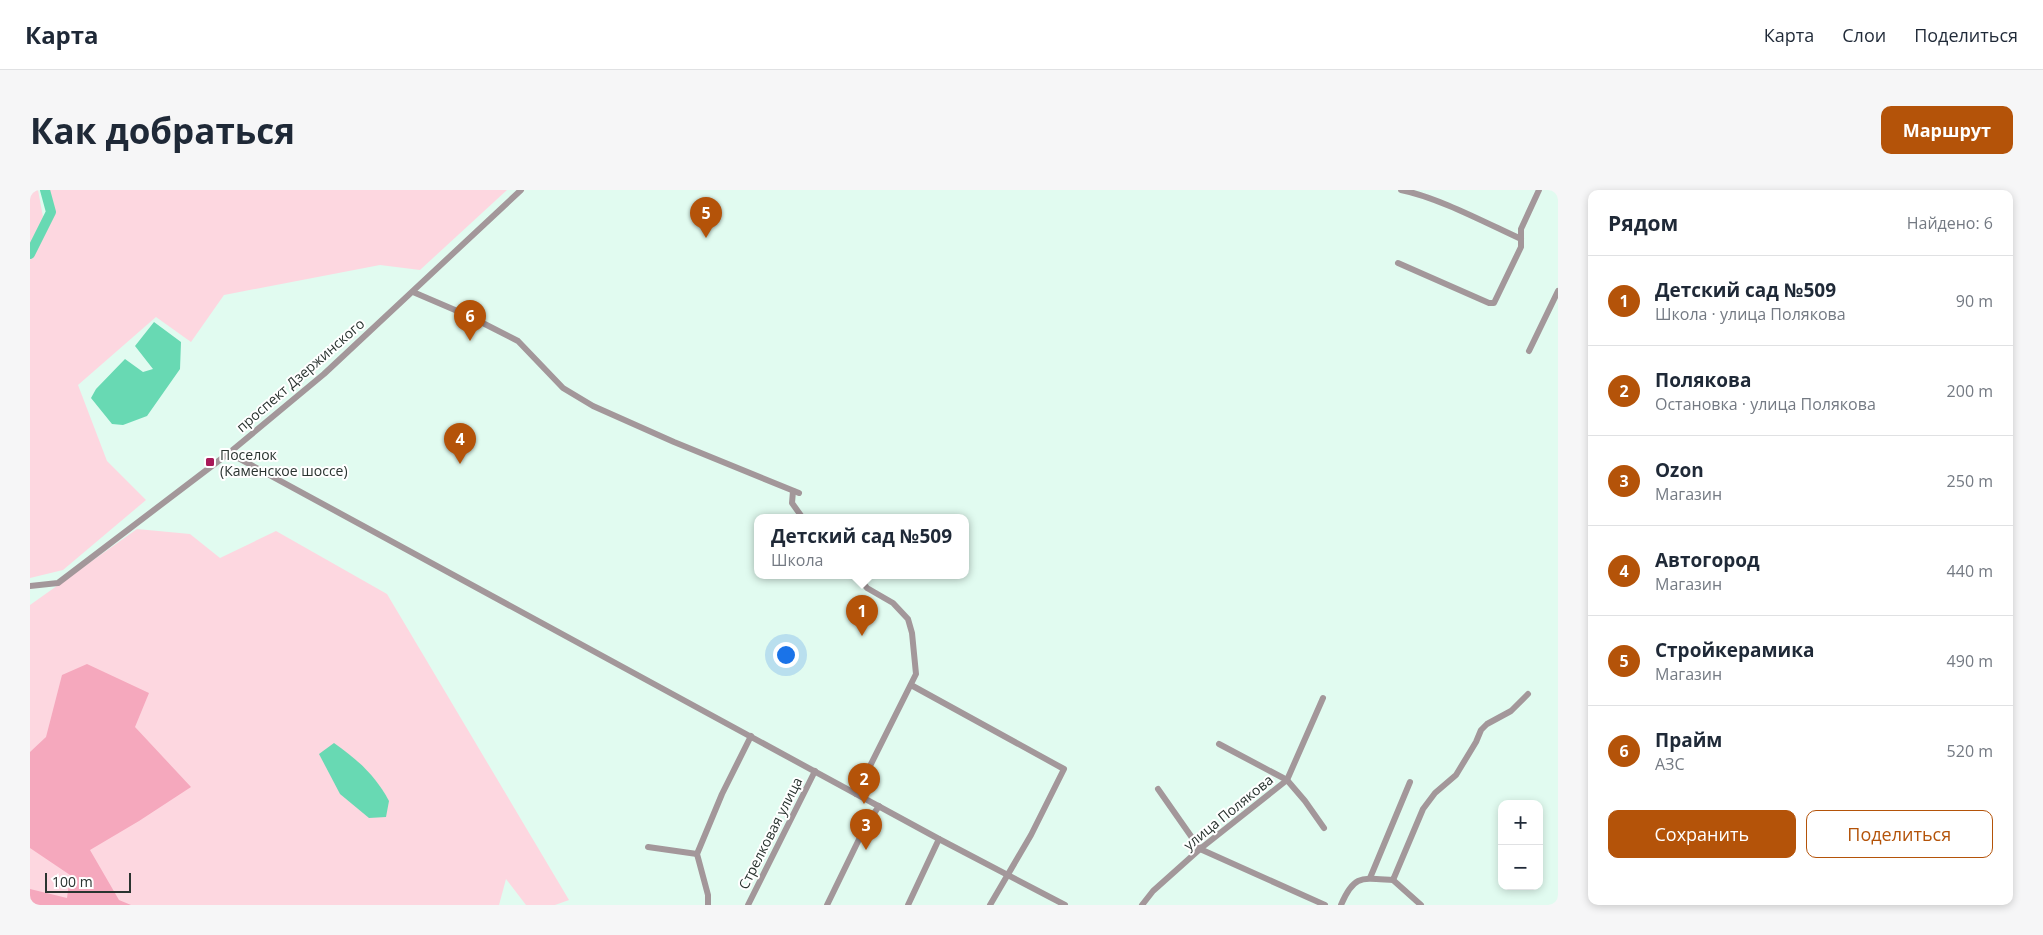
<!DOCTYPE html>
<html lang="ru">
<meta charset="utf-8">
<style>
body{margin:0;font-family:"Open Sans",sans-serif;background:#f6f6f7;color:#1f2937}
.controls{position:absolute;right:15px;bottom:15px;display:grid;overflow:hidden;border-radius:10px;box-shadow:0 2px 8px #0003}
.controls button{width:45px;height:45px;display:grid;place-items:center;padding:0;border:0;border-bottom:1px solid #e0e1e3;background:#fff;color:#1f2937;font:25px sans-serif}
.scale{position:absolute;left:15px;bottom:12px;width:86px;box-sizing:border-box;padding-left:5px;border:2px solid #2a3430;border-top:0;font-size:14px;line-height:18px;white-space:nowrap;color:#2a3430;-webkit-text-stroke:4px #fff;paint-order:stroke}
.you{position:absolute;left:755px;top:464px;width:18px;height:18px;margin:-12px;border:4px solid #fff;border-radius:50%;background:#1a73e8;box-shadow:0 0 0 8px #1a73e833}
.badge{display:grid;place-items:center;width:32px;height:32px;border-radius:50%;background:#b45309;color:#fff;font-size:16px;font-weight:700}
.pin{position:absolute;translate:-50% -41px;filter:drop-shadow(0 1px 2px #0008)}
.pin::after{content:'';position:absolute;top:26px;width:18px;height:15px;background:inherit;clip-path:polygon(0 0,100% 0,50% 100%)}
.popup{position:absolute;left:724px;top:324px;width:215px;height:65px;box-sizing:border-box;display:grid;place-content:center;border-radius:10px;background:#fff;filter:drop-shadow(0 1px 4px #0005);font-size:16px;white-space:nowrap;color:#747a83}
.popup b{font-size:19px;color:#1f2937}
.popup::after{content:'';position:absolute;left:50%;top:100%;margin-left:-10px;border:10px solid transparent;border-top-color:#fff}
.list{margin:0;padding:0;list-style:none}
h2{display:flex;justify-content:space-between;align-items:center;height:65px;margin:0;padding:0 20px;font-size:21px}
h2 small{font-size:16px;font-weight:400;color:#747a83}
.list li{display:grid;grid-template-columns:32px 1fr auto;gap:15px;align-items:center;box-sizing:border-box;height:90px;padding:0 20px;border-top:1px solid #e0e1e3}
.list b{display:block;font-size:19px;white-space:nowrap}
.list p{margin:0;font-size:16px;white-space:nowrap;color:#747a83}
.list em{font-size:16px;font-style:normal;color:#747a83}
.actions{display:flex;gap:10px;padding:15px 20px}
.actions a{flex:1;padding:11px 0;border:1px solid #b45309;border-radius:10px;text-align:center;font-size:18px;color:#b45309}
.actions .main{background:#b45309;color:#fff}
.map{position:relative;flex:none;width:1528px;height:715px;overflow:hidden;border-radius:10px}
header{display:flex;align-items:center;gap:30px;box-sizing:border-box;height:70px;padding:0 25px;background:#fff;border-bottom:1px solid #e0e1e3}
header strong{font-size:24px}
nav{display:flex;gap:28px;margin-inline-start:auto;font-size:18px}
.intro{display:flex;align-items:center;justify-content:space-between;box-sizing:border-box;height:120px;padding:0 30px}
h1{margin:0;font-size:35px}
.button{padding:12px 22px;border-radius:10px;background:#b45309;color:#fff;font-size:18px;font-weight:700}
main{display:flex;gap:30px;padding:0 30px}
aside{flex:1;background:#fff;border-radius:10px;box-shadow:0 2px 8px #0003}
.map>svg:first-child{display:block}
.green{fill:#fdd7e0}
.forest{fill:#f5a8bd}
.water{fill:#68d9b3}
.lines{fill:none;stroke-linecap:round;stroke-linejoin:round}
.river{stroke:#68d9b3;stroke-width:10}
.minor{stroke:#a3979a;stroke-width:6}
.poi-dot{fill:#a81958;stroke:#fff;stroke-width:2}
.labels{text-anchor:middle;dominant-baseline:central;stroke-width:4;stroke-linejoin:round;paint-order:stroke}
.street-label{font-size:14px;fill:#2a3430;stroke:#fff}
.poi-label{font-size:14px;fill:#2a3430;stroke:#fff;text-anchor:start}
</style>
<header>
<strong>Карта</strong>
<nav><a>Карта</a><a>Слои</a><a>Поделиться</a></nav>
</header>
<div class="intro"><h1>Как добраться</h1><a class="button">Маршрут</a></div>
<main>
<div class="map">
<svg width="1528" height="715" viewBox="0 0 1528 715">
<rect width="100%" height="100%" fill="#e1fbf0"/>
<g class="green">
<polygon points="0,0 8,0 13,27 0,54"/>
<polygon points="19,0 477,0 390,80 350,75 194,105 161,152 126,127 48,195 77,271 116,310 33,380 0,388 0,70 23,23"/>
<polygon points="107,339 160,344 190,368 246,341 357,404 539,710 525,715 496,715 476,689 469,715 0,715 0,415"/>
</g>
<polygon class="forest" points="57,474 119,503 105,537 161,597 109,631 60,660 89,710 101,715 0,715 0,699 37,708 40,685 0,658 0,562 16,547 32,485"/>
<g class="water">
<polygon points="124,132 151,152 150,179 117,226 93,235 82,234 61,208 66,199 95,169 113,182 123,179 105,156"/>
<path d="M304 553C328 570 345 585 359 611L356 627 339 628 310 604 289 564Z"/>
</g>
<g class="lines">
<polyline class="river" points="0,64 21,22 15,0"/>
<g class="minor">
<path d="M1371 0C1407 7 1456 33 1491 49"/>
<polyline points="1368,73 1459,113 1464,113 1491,57 1491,39 1509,0"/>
<polyline points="383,102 439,126 488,151 533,198 563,216 644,252 769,303"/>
<polyline points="1499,161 1528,101"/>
<polyline points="199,263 909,649 1035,715"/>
<polyline points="763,301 762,313 772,327"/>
<polyline points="0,396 28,393 199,263 294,184 491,0"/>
<polyline points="881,495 1034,579 1001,645 960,715"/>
<polyline points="1189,554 1257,590 1275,611 1294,638"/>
<polyline points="1128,599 1170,659 1295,715"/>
<polyline points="826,604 886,484 882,443 878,429 863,413 837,398 827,385"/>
<polyline points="618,657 667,664"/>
<polyline points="1340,688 1380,592"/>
<polyline points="1363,690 1391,715"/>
<polyline points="678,715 678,705 667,664 692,604 721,546"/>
<polyline points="718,715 785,581"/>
<polyline points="797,715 835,637 849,616"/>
<polyline points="878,715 909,649"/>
<polyline points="1112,715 1123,701 1170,659 1257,590 1293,508"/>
<path d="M1311 715C1324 684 1332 688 1363 690L1393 619 1405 603 1426 585 1446 552 1451 540 1457 534 1481 521 1498 504"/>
</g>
</g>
<rect class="poi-dot" x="175" y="267" width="10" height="10" rx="2.5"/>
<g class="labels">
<g class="street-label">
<text transform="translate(270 185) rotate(-41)">проспект Дзержинского</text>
<text transform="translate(1198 622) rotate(-39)">улица Полякова</text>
<text transform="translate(740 643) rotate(-63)">Стрелковая улица</text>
</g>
<g class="poi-label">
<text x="190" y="264">Поселок<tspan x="190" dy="16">(Каменское шоссе)</tspan></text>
</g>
</g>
</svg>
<div class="controls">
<button>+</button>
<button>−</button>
</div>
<div class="scale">100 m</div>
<div class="you"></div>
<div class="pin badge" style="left:832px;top:446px">1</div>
<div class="popup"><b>Детский сад №509</b>Школа</div>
<div class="pin badge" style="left:834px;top:614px">2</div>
<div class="pin badge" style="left:836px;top:660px">3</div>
<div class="pin badge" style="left:430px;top:274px">4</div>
<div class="pin badge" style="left:676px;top:48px">5</div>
<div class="pin badge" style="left:440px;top:151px">6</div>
</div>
<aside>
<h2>Рядом<small>Найдено: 6</small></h2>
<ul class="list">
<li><span class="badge">1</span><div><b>Детский сад №509</b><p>Школа · улица Полякова</p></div><em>90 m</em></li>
<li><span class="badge">2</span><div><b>Полякова</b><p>Остановка · улица Полякова</p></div><em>200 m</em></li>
<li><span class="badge">3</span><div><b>Ozon</b><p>Магазин</p></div><em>250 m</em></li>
<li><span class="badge">4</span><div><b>Автогород</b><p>Магазин</p></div><em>440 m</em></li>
<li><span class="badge">5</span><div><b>Стройкерамика</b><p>Магазин</p></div><em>490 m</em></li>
<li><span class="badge">6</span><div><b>Прайм</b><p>АЗС</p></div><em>520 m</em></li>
</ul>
<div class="actions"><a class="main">Сохранить</a><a>Поделиться</a></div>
</aside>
</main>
